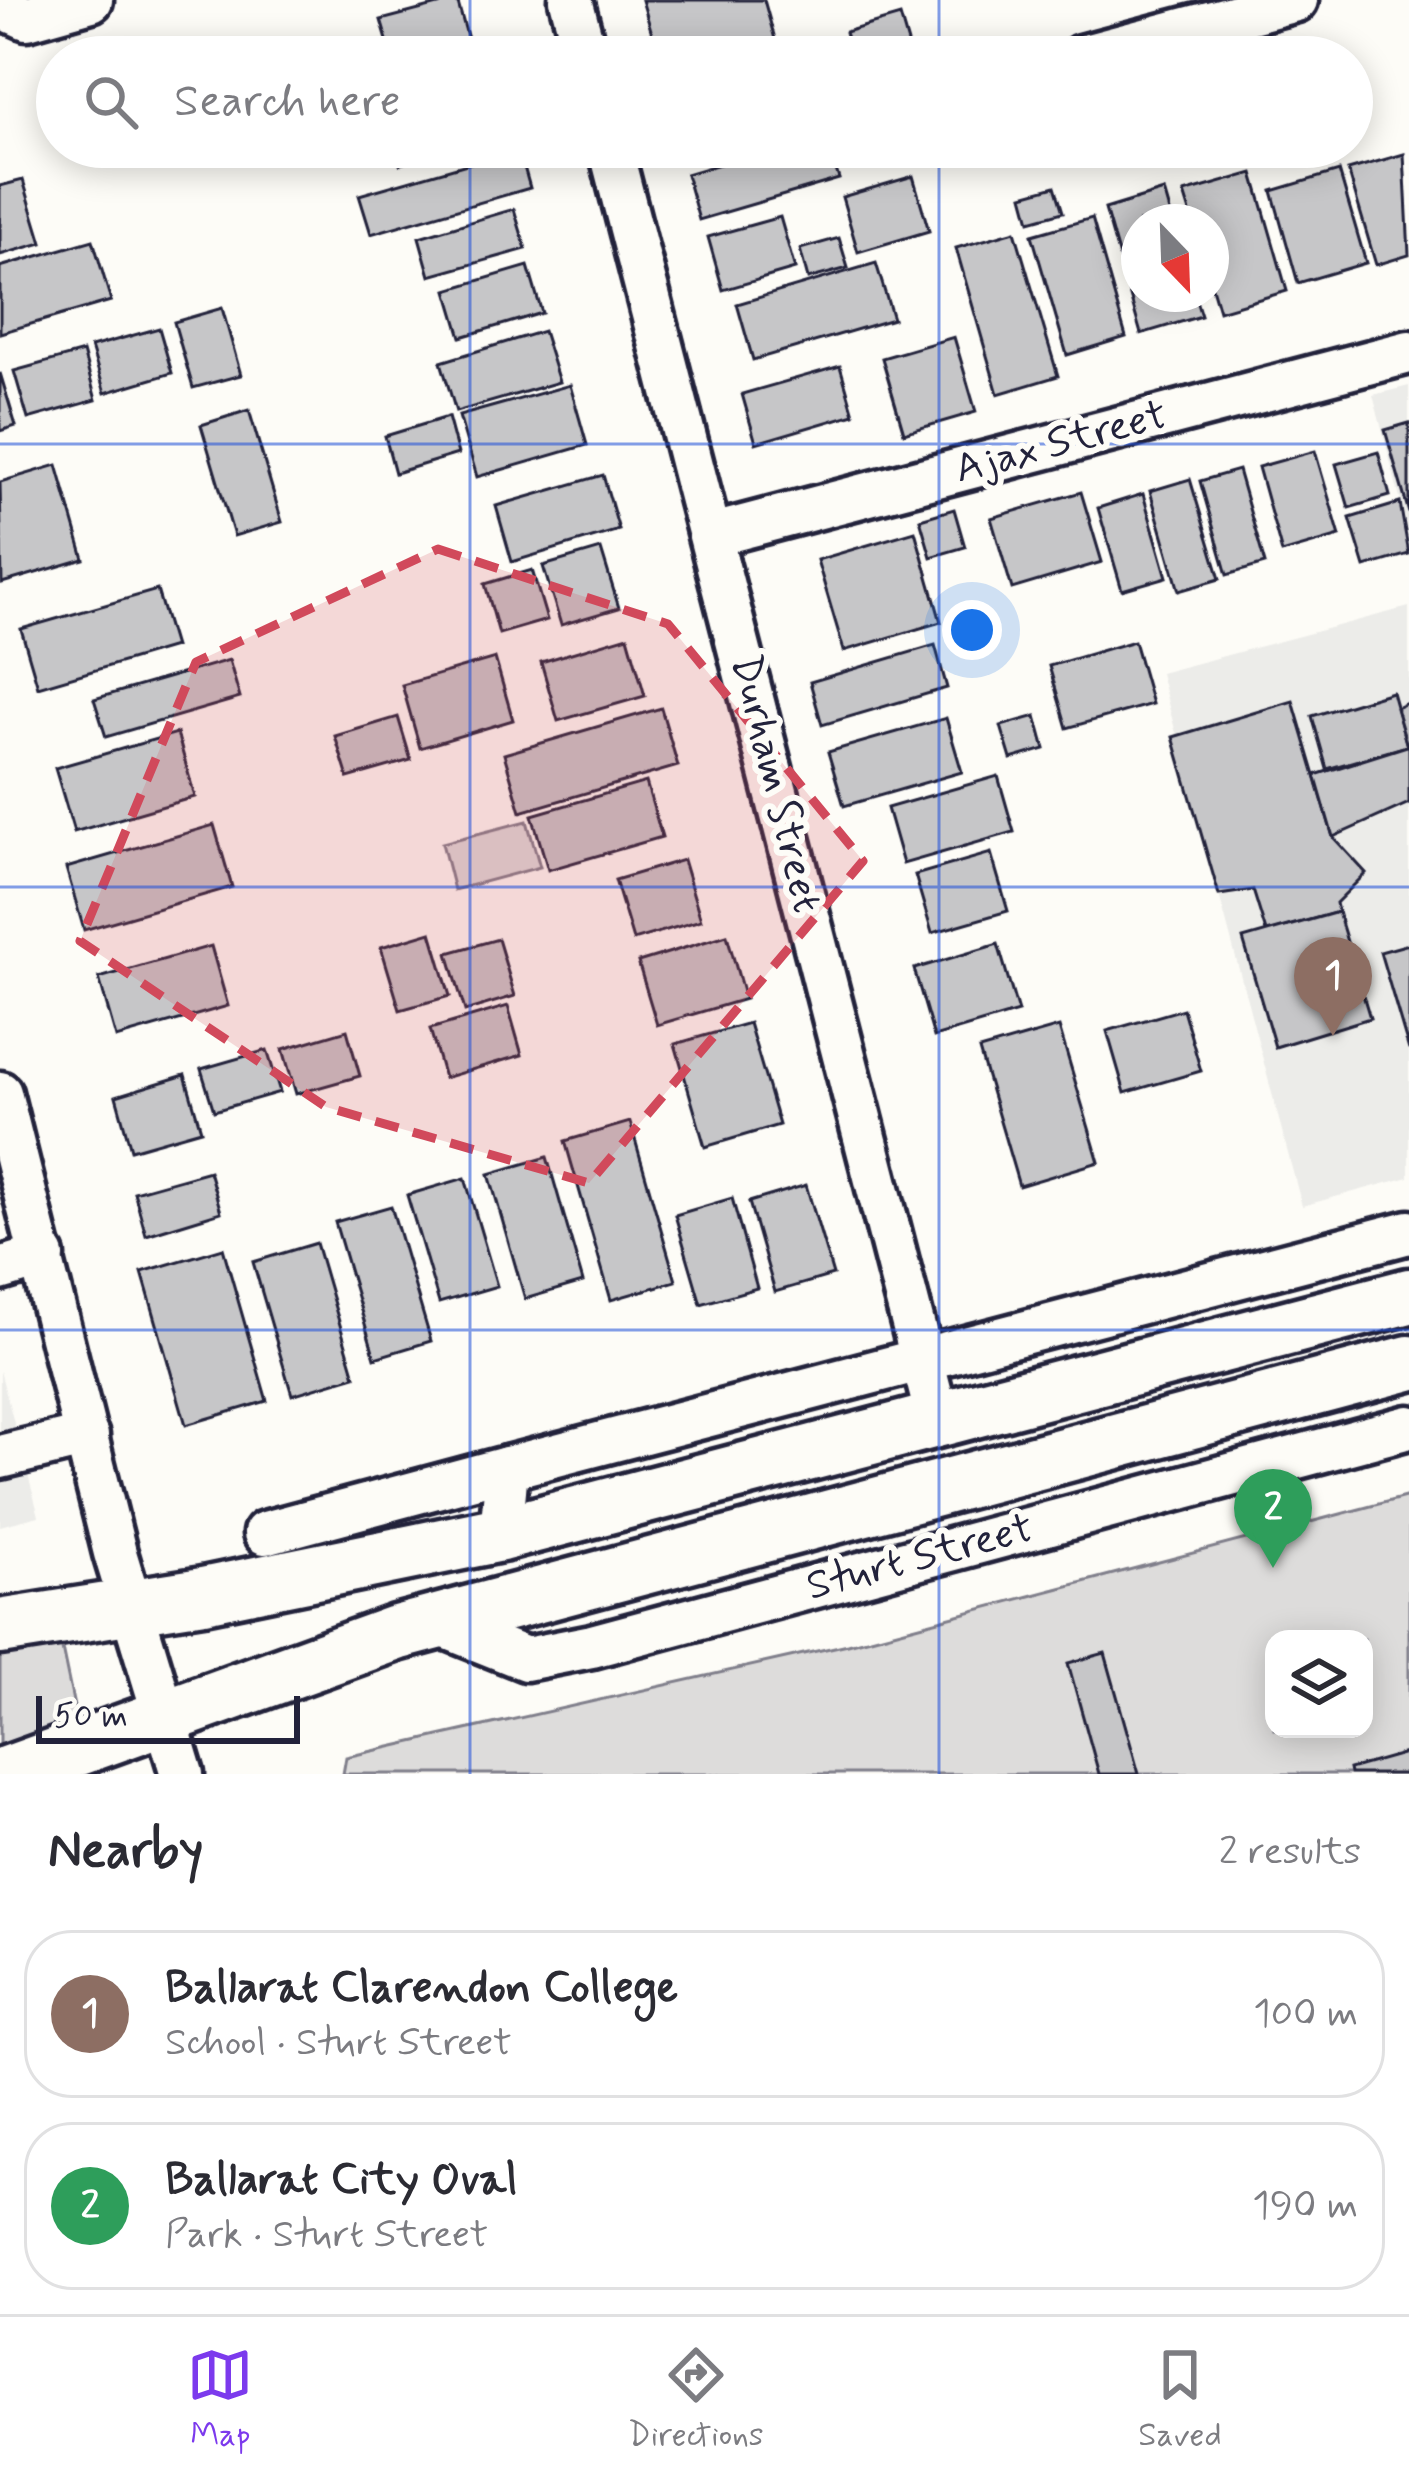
<!DOCTYPE html>
<meta charset="utf-8">
<style>
body{margin:0;font-family:Mynerve,sans-serif;background:#f2f2f3;color:#2b2b33}
.controls{position:absolute;right:36px;bottom:36px;display:grid;overflow:hidden;border-radius:24px;box-shadow:0 6px 30px #0003}
.controls button{width:108px;height:108px;display:grid;place-items:center;padding:0;border:0;border-bottom:3px solid #e1e1e2;background:#fff;color:#2b2b33;font:60px sans-serif}
.compass{position:absolute;left:1121px;top:204px;width:108px;height:108px;border-radius:50%;background:#fff;box-shadow:0 6px 30px #0003;rotate:157deg}
.scale{position:absolute;left:36px;bottom:30px;width:264px;box-sizing:border-box;padding-left:12px;border:6px solid #22223b;border-top:0;font-size:33px;line-height:42px;white-space:nowrap;color:#22223b;-webkit-text-stroke:9px #fdfcf7;paint-order:stroke}
.you{position:absolute;left:972px;top:630px;width:42px;height:42px;margin:-30px;border:9px solid #fff;border-radius:50%;background:#1a73e8;box-shadow:0 0 0 18px #1a73e833}
.badge{display:grid;place-items:center;width:78px;height:78px;border-radius:50%;background:#7c3aed;color:#fff;font-size:39px;font-weight:700}
.pin{position:absolute;translate:-50% -99px;filter:drop-shadow(0 3px 6px #0008)}
.pin::after{content:'';position:absolute;top:63px;width:42px;height:36px;background:inherit;clip-path:polygon(0 0,100% 0,50% 100%)}
.list{margin:0;padding:0;list-style:none}
h2{display:flex;justify-content:space-between;align-items:center;height:156px;margin:0;padding:0 48px;font-size:51px}
h2 small{font-size:39px;font-weight:400;color:#7c7c81}
.list li{display:grid;grid-template-columns:78px 1fr auto;gap:36px;align-items:center;box-sizing:border-box;height:168px;margin:0 24px 24px;padding:0 24px;border:3px solid #e1e1e2;border-radius:48px}
.list b{display:block;font-size:45px;white-space:nowrap}
.list p{margin:0;font-size:39px;white-space:nowrap;color:#7c7c81}
.list em{font-size:39px;font-style:normal;color:#7c7c81}
.icon{flex:none;width:66px;height:66px;fill:none;stroke:currentColor;stroke-width:2;stroke-linecap:round;stroke-linejoin:round}
.map{position:relative;flex:none;width:1409px;height:1774px;overflow:hidden}
.search{position:absolute;background:#fff;box-shadow:0 6px 30px #0003;left:36px;right:36px;top:36px;height:132px;display:flex;align-items:center;gap:30px;box-sizing:border-box;padding:0 42px;border-radius:66px;color:#7c7c81;font-size:45px}
.sheet{height:540px;background:#fff}
nav{display:flex;justify-content:space-around;align-items:center;box-sizing:border-box;height:168px;border-top:3px solid #e1e1e2;background:#fff;font-size:33px;color:#7c7c81}
nav a{display:grid;justify-items:center;gap:6px}
nav .on{color:#7c3aed}
.map>svg:first-child{display:block}
.built{fill:#ecece9}
.green{fill:#dddcdb;stroke:#807f8b;stroke-width:3;fill-rule:evenodd}
.building{fill:#c6c6c8;stroke:#22223b;stroke-width:3}
.lines{fill:none;stroke-linecap:round;stroke-linejoin:round}
.minor-casing{stroke:#22223b;stroke-width:51}
.major-casing{stroke:#22223b;stroke-width:63}
.minor{stroke:#fdfcf7;stroke-width:42}
.major{stroke:#fdfcf7;stroke-width:54}
.marked{fill:#d1495b;fill-opacity:0.2;stroke:#d1495b;stroke-width:9;stroke-dasharray:24 15;stroke-linejoin:round}
.grid{fill:none;stroke:#1d4ed8;stroke-width:3;stroke-opacity:0.55}
.labels{text-anchor:middle;dominant-baseline:central;stroke-width:12;stroke-linejoin:round;paint-order:stroke}
.street-label{font-size:42px;fill:#22223b;stroke:#fdfcf7}
</style>
<div class="map">
<svg width="1409" height="1774" viewBox="0 0 1409 1774">
<rect width="100%" height="100%" fill="#fdfcf7"/>
<filter id="ink" filterUnits="userSpaceOnUse"><feTurbulence type="fractalNoise" baseFrequency=".00833" numOctaves="2"/><feDisplacementMap in="SourceGraphic" scale="24" xChannelSelector="R" yChannelSelector="G"/><feConvolveMatrix kernelMatrix="1 2 1 2 8 2 1 2 1" color-interpolation-filters="sRGB"/></filter>
<g filter="url(#ink)">
<g class="built">
<polygon points="1409,386 1409,533 1373,395"/>
<polygon points="1409,607 1409,1177 1302,1206 1160,673"/>
<polygon points="0,1371 39,1516 0,1526"/>
</g>
<g class="green">
<polygon points="527,821 540,867 454,890 442,843"/>
<path d="M1409 1496V1774H343L346 1757 848 1644ZM1274 1639H1364V1729H1274Z"/>
<polygon points="60,1639 77,1721 0,1750 0,1647"/>
</g>
<g class="building">
<polygon points="457,0 473,57 392,57 381,20"/>
<polygon points="642,0 764,0 775,39 713,57 659,57"/>
<polygon points="900,16 912,57 852,57 845,32"/>
<polygon points="396,147 457,147 400,164"/>
<polygon points="777,147 829,147 839,179 699,220 686,174"/>
<polygon points="519,149 530,188 371,234 359,195"/>
<polygon points="1404,154 1409,255 1376,265 1348,170"/>
<polygon points="1339,171 1366,263 1298,283 1272,191"/>
<polygon points="1253,173 1287,291 1219,311 1211,284 1211,222 1193,222 1184,193"/>
<polygon points="913,176 929,231 858,252 842,197"/>
<polygon points="23,180 42,243 0,255 0,186"/>
<polygon points="1055,186 1063,212 1030,221 1023,195"/>
<polygon points="1164,191 1173,222 1139,222 1139,294 1194,294 1201,316 1141,334 1105,209"/>
<polygon points="514,209 526,249 430,276 419,237"/>
<polygon points="780,217 795,269 723,290 708,237"/>
<polygon points="1092,218 1126,337 1067,355 1032,235"/>
<polygon points="1015,231 1058,376 998,394 956,248"/>
<polygon points="839,238 848,268 808,279 800,249"/>
<polygon points="93,240 111,301 0,333 0,267"/>
<polygon points="876,263 893,319 753,360 737,304"/>
<polygon points="528,266 542,313 461,337 447,290"/>
<polygon points="222,308 241,375 193,388 174,322"/>
<polygon points="159,328 172,373 105,393 91,347"/>
<polygon points="543,331 559,382 456,412 441,362"/>
<polygon points="954,337 976,412 904,433 882,358"/>
<polygon points="83,352 96,400 28,419 14,371"/>
<polygon points="840,366 854,414 756,443 742,394"/>
<polygon points="0,373 16,426 0,431"/>
<polygon points="570,385 587,445 477,477 459,416"/>
<polygon points="249,410 282,522 234,536 201,425"/>
<polygon points="448,417 458,454 395,473 385,436"/>
<polygon points="1409,423 1409,513 1385,430"/>
<polygon points="1315,451 1340,536 1282,553 1258,467"/>
<polygon points="1378,452 1390,496 1349,508 1336,464"/>
<polygon points="57,465 84,559 2,583 0,482"/>
<polygon points="1238,470 1265,564 1227,575 1200,481"/>
<polygon points="603,475 619,530 512,562 496,506"/>
<polygon points="1190,479 1220,579 1179,591 1150,491"/>
<polygon points="1081,492 1102,562 1012,589 991,518"/>
<polygon points="1143,494 1167,577 1122,590 1098,508"/>
<polygon points="1400,503 1409,554 1365,567 1350,518"/>
<polygon points="954,509 965,547 931,557 920,519"/>
<polygon points="915,531 941,622 844,651 817,560"/>
<polygon points="601,549 619,608 561,625 543,566"/>
<polygon points="532,570 547,620 499,634 485,584"/>
<polygon points="157,590 174,647 38,687 21,629"/>
<polygon points="628,636 645,696 558,721 541,662"/>
<polygon points="1134,641 1152,704 1067,728 1049,666"/>
<polygon points="935,645 947,688 822,725 810,682"/>
<polygon points="495,658 513,720 420,748 402,685"/>
<polygon points="229,660 240,698 106,737 94,699"/>
<polygon points="1392,692 1407,746 1327,769 1312,716"/>
<polygon points="1293,701 1333,837 1366,873 1336,903 1338,912 1266,932 1253,890 1219,895 1173,737"/>
<polygon points="1409,702 1409,803 1333,837 1315,775 1407,746 1396,708"/>
<polygon points="661,708 678,766 521,812 504,754"/>
<polygon points="1036,716 1045,749 1011,759 1001,726"/>
<polygon points="398,717 411,760 348,778 335,736"/>
<polygon points="946,718 962,772 844,806 828,752"/>
<polygon points="177,733 195,797 74,832 55,768"/>
<polygon points="998,776 1014,832 903,864 887,808"/>
<polygon points="646,782 662,837 548,870 532,815"/>
<polygon points="214,825 232,887 84,930 66,868"/>
<polygon points="991,853 1008,911 932,933 915,875"/>
<polygon points="683,860 701,920 633,940 615,880"/>
<polygon points="1338,912 1370,1018 1275,1047 1243,939"/>
<polygon points="431,932 450,996 400,1010 381,947"/>
<polygon points="727,935 745,999 657,1025 638,962"/>
<polygon points="498,939 515,996 465,1011 448,953"/>
<polygon points="998,944 1018,1012 934,1037 914,969"/>
<polygon points="1409,944 1409,1050 1380,952"/>
<polygon points="211,946 228,1006 116,1038 99,978"/>
<polygon points="508,1006 522,1055 444,1078 430,1029"/>
<polygon points="1183,1009 1201,1071 1125,1093 1107,1031"/>
<polygon points="749,1023 779,1125 705,1147 675,1044"/>
<polygon points="1059,1027 1099,1162 1019,1186 979,1050"/>
<polygon points="347,1030 360,1076 296,1094 283,1049"/>
<polygon points="267,1050 280,1092 214,1111 201,1069"/>
<polygon points="185,1075 201,1130 131,1150 116,1096"/>
<polygon points="630,1122 676,1281 611,1300 565,1141"/>
<polygon points="547,1157 583,1282 525,1299 489,1174"/>
<polygon points="209,1171 221,1212 146,1235 134,1192"/>
<polygon points="465,1178 497,1286 439,1303 407,1195"/>
<polygon points="806,1185 833,1275 775,1292 749,1202"/>
<polygon points="732,1198 757,1288 701,1304 675,1215"/>
<polygon points="391,1206 431,1341 375,1358 335,1222"/>
<polygon points="316,1243 355,1376 292,1395 253,1262"/>
<polygon points="223,1248 267,1401 186,1425 142,1272"/>
<polygon points="1105,1653 1139,1774 1099,1774 1068,1663"/>
<polygon points="1409,1752 1409,1774 1350,1774 1349,1769"/>
</g>
<g class="lines">
<g class="minor-casing">
<g id="minor">
<polyline points="571,0 586,57"/>
<polyline points="0,6 27,18 91,0"/>
<polyline points="1081,57 1296,0"/>
<polyline points="610,147 938,1421"/>
<polyline points="713,535 1409,352"/>
<polyline points="0,1093 115,1553 182,1774"/>
<polyline points="0,1269 43,1256"/>
<polyline points="0,1457 87,1436"/>
<polyline points="265,1533 507,1468"/>
<polyline points="501,1534 507,1468 1409,1232"/>
<polyline points="434,1622 526,1659 592,1646 1409,1427"/>
</g>
</g>
<g class="major-casing">
<g id="major">
<polyline points="0,1627 203,1595 501,1534 1409,1296"/>
<polyline points="7,1774 396,1633 1409,1363"/>
</g>
</g>
<use href="#minor" class="minor"/>
<use href="#major" class="major"/>
</g>
</g>
<path class="marked" d="M438 549 668 624 863 861 589 1183 326 1107 80 941 196 662Z"/>
<path class="grid" d="M470 0V57M939 0V57M470 147V1774M939 147V1774M0 444H1409M0 887H1409M0 1330H1409"/>
<g class="labels">
<g class="street-label">
<text transform="translate(1061 443) rotate(-15)">Ajax Street</text>
<text transform="translate(775 784) rotate(76)">Durham Street</text>
<text transform="translate(920 1558) rotate(-15)">Sturt Street</text>
</g>
</g>
</svg>
<div class="controls">
<button><svg class="icon" aria-label="layers" viewBox="0 0 24 24"><path d="M12 4l9 5-9 5-9-5zM3 14l9 5 9-5"/></svg></button>
</div>
<svg class="compass" viewBox="-18 -18 36 36"><path d="M0-13l5 13h-10z" fill="#e53935"/><path d="M0 13l5-13h-10z" fill="#7c7c81"/></svg>
<div class="scale">50 m</div>
<div class="you"></div>
<div class="pin badge" style="left:1333px;top:1036px;background:#8d6e63">1</div>
<div class="pin badge" style="left:1273px;top:1568px;background:#2e9e5b">2</div>
<div class="search"><svg class="icon" aria-label="search" viewBox="0 0 24 24"><circle cx="10" cy="10" r="6"/><path d="M15 15l6 6"/></svg>Search here</div>
</div>
<section class="sheet">
<h2>Nearby<small>2 results</small></h2>
<ul class="list">
<li><span class="badge" style="background:#8d6e63">1</span><div><b>Ballarat Clarendon College</b><p>School · Sturt Street</p></div><em>100 m</em></li>
<li><span class="badge" style="background:#2e9e5b">2</span><div><b>Ballarat City Oval</b><p>Park · Sturt Street</p></div><em>190 m</em></li>
</ul>
</section>
<nav>
<a class="on"><svg class="icon" aria-label="map" viewBox="0 0 24 24"><path d="M3 6l6-2 6 2 6-2v14l-6 2-6-2-6 2zM9 4v14M15 6v14"/></svg>Map</a>
<a><svg class="icon" aria-label="directions" viewBox="0 0 24 24"><path d="M12 3l9 9-9 9-9-9zM9 14v-3h6M13 9l2 2-2 2"/></svg>Directions</a>
<a><svg class="icon" aria-label="saved" viewBox="0 0 24 24"><path d="M7 4h10v16l-5-4-5 4z"/></svg>Saved</a>
</nav>
